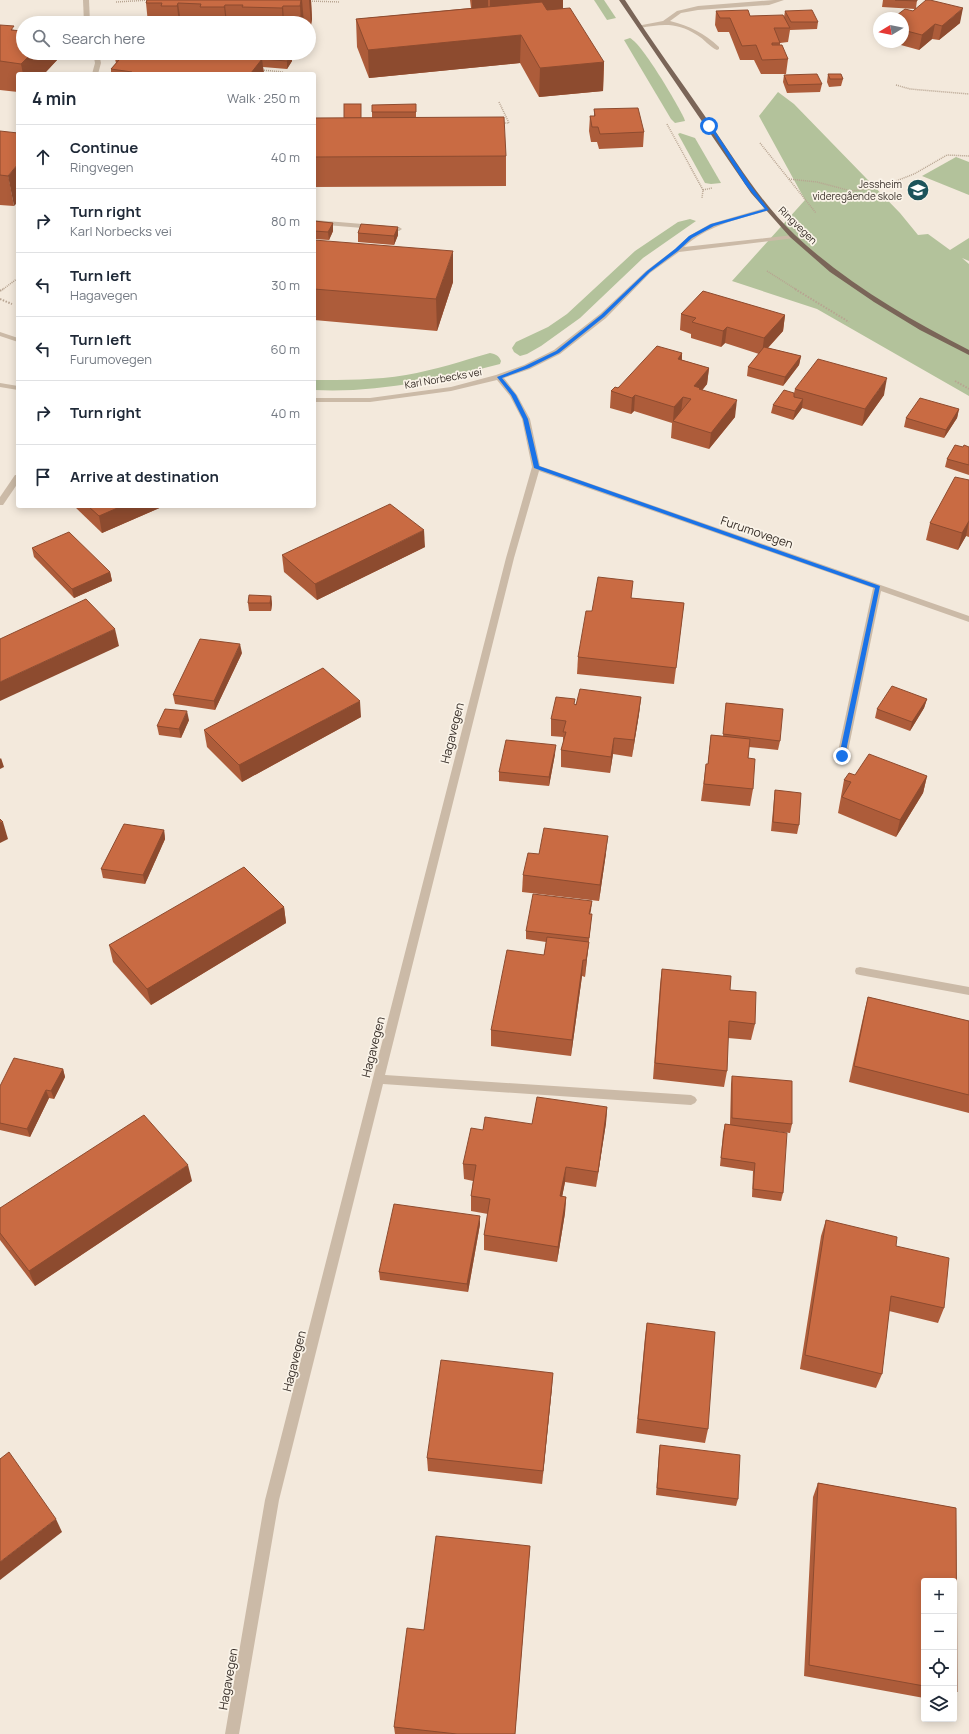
<!DOCTYPE html>
<meta charset="utf-8">
<style>
body{margin:0;font-family:Manrope,sans-serif;background:#f6f6f7;color:#1f2937}
.controls{position:absolute;right:12px;bottom:12px;display:grid;overflow:hidden;border-radius:4px;box-shadow:0 2px 10px #0003}
.controls button{width:36px;height:36px;display:grid;place-items:center;padding:0;border:0;border-bottom:1px solid #e0e1e3;background:#fff;color:#1f2937;font:20px sans-serif}
.compass{position:absolute;left:873px;top:12px;width:36px;height:36px;border-radius:50%;background:#fff;box-shadow:0 2px 10px #0003;rotate:260deg}
.stop{position:absolute;width:12px;height:12px;margin:-9px;border:3px solid #1a73e8;border-radius:50%;background:#fff}
.stop.end{background:#1a73e8;border-color:#fff;box-shadow:0 1px 4px #0008}
.list{margin:0;padding:0;list-style:none}
h2{display:flex;justify-content:space-between;align-items:center;height:52px;margin:0;padding:0 16px;font-size:17px}
h2 small{font-size:13px;font-weight:400;color:#747a83}
.list li{display:grid;grid-template-columns:26px 1fr auto;gap:12px;align-items:center;box-sizing:border-box;height:64px;padding:0 16px;border-top:1px solid #e0e1e3}
.list b{display:block;font-size:15px;white-space:nowrap}
.list p{margin:0;font-size:13px;white-space:nowrap;color:#747a83}
.list em{font-size:13px;font-style:normal;color:#747a83}
.icon{flex:none;width:22px;height:22px;fill:none;stroke:currentColor;stroke-width:2;stroke-linecap:round;stroke-linejoin:round}
.map{position:relative;flex:none;width:969px;height:1734px;overflow:hidden}
.search{position:absolute;background:#fff;box-shadow:0 2px 10px #0003;left:16px;top:16px;width:300px;height:44px;display:flex;align-items:center;gap:10px;box-sizing:border-box;padding:0 14px;border-radius:22px;color:#747a83;font-size:15px}
.panel{position:absolute;background:#fff;box-shadow:0 2px 10px #0003;left:16px;top:72px;width:300px;height:436px;border-radius:4px}
.map>svg:first-child{display:block}
.green{fill:#b3c29b}
.lines{fill:none;stroke-linecap:round;stroke-linejoin:round}
.path-far1{stroke:#b7a491;stroke-width:1.5;stroke-dasharray:1 1;stroke-linecap:butt}
.path{stroke:#b7a491;stroke-width:2;stroke-dasharray:1.5 1.5;stroke-linecap:butt}
.minor{fill:#cbbaa7;fill-rule:evenodd}
.major{fill:#7a6558;fill-rule:evenodd}
.wall{fill:#ad5c3a}
.shaded-wall{fill:#8d4b2f}
.building{fill:#c96b43;stroke:#8d4b2f}
.route{fill:#1a73e8}
.labels{text-anchor:middle;dominant-baseline:central;stroke-width:3.5;stroke-linejoin:round;paint-order:stroke}
.far-poi-label{font-size:10px;fill:#372e28;stroke:#faf3e8;text-anchor:end}
.far-street-label{font-size:10px;fill:#372e28;stroke:#faf3e8}
.street-label{font-size:12px;fill:#372e28;stroke:#faf3e8}
</style>
<div class="map">
<svg width="969" height="1734" viewBox="0 0 969 1734">
<rect width="100%" height="100%" fill="#f3e9dc"/>
<g class="green">
<polygon points="594,0 604,0 616,18 607,20"/>
<path d="M630 38C643 45 676 102 684 118L685 121 675 123 671 119 624 40Z"/>
<polygon points="778,92 794,104 900,213 918,235 928,234 950,250 969,238 969,261 962,258 969,264 969,396 817,309 732,281 805,200 759,116"/>
<polygon points="680,133 695,138 721,183 711,184 705,183 678,134"/>
<polygon points="956,157 969,162 969,195 922,176"/>
<polygon points="690,219 696,221 643,258 580,318 541,346 527,354 520,356 514,352 512,348 516,342 548,327 567,314 635,251 678,222"/>
<path d="M490 353C496 354 499 356 501 361L500 364C439 380 377 393 314 390V380C344 380 376 380 406 375 435 370 462 361 490 353Z"/>
</g>
<g class="lines">
<g class="path-far1">
<polyline points="308,1 340,2"/>
<polyline points="116,2 150,0"/>
<polyline points="262,70 283,72"/>
<polyline points="896,85 910,89 969,94"/>
<polyline points="499,102 509,123 502,123"/>
<polyline points="667,124 703,190 702,198"/>
<polyline points="760,143 816,213"/>
<polyline points="789,179 817,182 851,191 878,188 914,174 947,155 969,156"/>
<polyline points="703,190 712,188"/>
<polyline points="767,271 797,290"/>
<polyline points="2,290 18,278"/>
</g>
<g class="path">
<polyline points="795,289 849,322"/>
<polyline points="0,291 3,289"/>
<polyline points="0,299 12,304"/>
<polyline points="955,381 969,389"/>
</g>
<g class="minor">
<polygon points="83,0 89,0 90,23 84,23"/>
<path d="M774 0H784L769 5 698 10 681 13 670 21C690 26 704 33 719 47V49L717 50C710 47 704 39 697 35 677 22 662 24 640 28L637 26 663 21 677 11 698 6Z"/>
<polygon points="93,53 99,53 101,63 98,74 92,74 95,63"/>
<path d="M768 207 770 208V210C739 219 708 225 684 247L793 235 795 236V238L679 252 650 273 606 318 560 354 530 369 504 378 517 395 530 419 540 466 969 616V622L881 591 847 756 842 759 839 758 837 756 873 588 539 471 514 558 385 1075 691 1095 695 1097 697 1100 695 1103 691 1105 383 1084 279 1500 239 1734H225L265 1500 506 558 532 467 522 419 510 396 497 380 451 391 370 402H314V398H370L451 387 496 375 524 365 554 350 600 314 646 271 675 249 689 236 710 224Z"/>
<polygon points="314,220 399,227 402,229 399,231 314,224"/>
<polygon points="0,332 18,338 18,342 0,336"/>
<polygon points="0,383 18,386 18,390 0,387"/>
<polygon points="15,475 18,475 18,483 3,505 0,505 0,497"/>
<polygon points="860,967 969,987 969,995 860,975 856,974 855,971 856,968"/>
</g>
<path class="major" d="M619 0H625C652 42 681 81 709 122 736 161 761 203 795 235 846 283 907 318 969 350V355L920 330 874 302 830 272 790 237 751 193Z"/>
</g>
<g class="wall">
<polygon points="147,0 311,0 312,19 311,25 309,25 309,23 148,23 146,3"/>
<polygon points="470,0 563,0 563,9 604,62 603,91 539,97 520,63 369,78 357,47 356,19 471,8"/>
<polygon points="883,0 917,0 916,8 960,23 939,40 932,39 919,50 890,42 903,42 903,18 915,9 882,7"/>
<polygon points="716,11 750,16 784,17 785,11 818,22 817,29 790,30 788,42 780,43 780,45 788,59 786,74 761,74 754,60 740,60 729,32 718,32 715,25"/>
<polygon points="0,25 14,30 32,53 57,53 58,59 44,74 18,74 18,92 0,90"/>
<polygon points="291,53 292,61 287,69 263,67 264,74 111,74 111,69 116,63 115,59 246,54"/>
<polygon points="828,74 843,79 841,86 829,87 827,82"/>
<polygon points="784,75 822,84 820,92 787,93 783,82"/>
<polygon points="361,104 361,118 372,118 372,112 416,104 416,117 506,156 506,186 314,187 314,118 344,118"/>
<polygon points="594,109 644,132 643,147 599,149 597,142 591,142 589,131 590,116 594,116"/>
<polygon points="0,131 14,206 0,205"/>
<polygon points="314,221 333,223 333,231 329,240 314,239"/>
<polygon points="398,227 398,235 394,245 358,242 358,233"/>
<polygon points="314,240 453,282 437,331 314,320"/>
<polygon points="681,314 785,315 783,331 768,348 801,356 799,365 783,386 747,376 748,367 759,354 725,343 721,347 691,338 691,334 680,330"/>
<polygon points="682,353 682,360 709,368 707,384 702,390 735,417 709,449 671,438 672,423 634,411 631,414 610,408 611,391"/>
<polygon points="795,389 884,395 862,426 802,408 793,420 771,413 773,405 794,393"/>
<polygon points="959,409 957,418 944,438 904,427 906,418"/>
<polygon points="963,447 969,447 969,475 945,467 947,459"/>
<polygon points="969,480 969,537 966,536 958,550 926,540 930,523"/>
<polygon points="75,506 164,506 102,533 75,507"/>
<polygon points="425,547 317,600 284,572 282,555"/>
<polygon points="32,548 110,572 112,581 74,598 34,557"/>
<polygon points="271,596 272,604 271,611 249,611 248,603"/>
<polygon points="631,598 684,603 674,684 577,674 578,657 592,611"/>
<polygon points="242,653 215,710 175,704 173,695"/>
<polygon points="641,697 639,714 632,757 613,754 610,773 561,767 561,750 563,745 563,737 551,736 551,719 575,704"/>
<polygon points="927,699 924,708 910,731 875,718 877,709"/>
<polygon points="726,703 780,741 778,750 749,747 748,758 753,789 750,806 701,801 706,764 708,764 711,735 723,736"/>
<polygon points="361,717 242,782 207,747 204,730"/>
<polygon points="189,720 181,738 159,735 157,726"/>
<polygon points="555,754 549,786 499,781 499,772"/>
<polygon points="855,775 927,776 923,793 896,837 838,813 844,780"/>
<polygon points="775,790 799,825 797,834 771,831 774,799"/>
<polygon points="164,830 165,839 145,884 103,878 101,869"/>
<polygon points="606,853 599,901 522,892 523,875 539,854"/>
<polygon points="592,901 590,914 591,923 585,977 582,976 571,1056 491,1046 491,1030 544,955 546,942 526,939 526,931"/>
<polygon points="284,907 286,923 151,1005 113,962 109,945"/>
<polygon points="662,969 730,990 755,1024 751,1040 728,1038 727,1071 724,1087 653,1079 660,985"/>
<polygon points="868,997 969,1021 969,1113 849,1082 864,1013"/>
<polygon points="63,1069 65,1077 54,1099 49,1098 30,1137 0,1130 0,1086"/>
<polygon points="732,1076 792,1124 790,1133 765,1130 783,1193 781,1201 752,1197 753,1171 720,1166 723,1133 725,1124 730,1125 731,1084"/>
<polygon points="607,1107 606,1123 596,1187 565,1182 562,1197 566,1197 565,1213 557,1262 484,1250 484,1235 488,1214 471,1211 471,1196 473,1181 464,1179 463,1164 483,1130 532,1124"/>
<polygon points="192,1181 35,1286 0,1240 0,1208"/>
<polygon points="826,1220 896,1246 944,1308 938,1323 889,1311 882,1374 876,1388 800,1369 821,1236"/>
<polygon points="480,1224 468,1292 380,1280 379,1272"/>
<polygon points="647,1323 708,1429 705,1443 636,1433 645,1337"/>
<polygon points="552,1387 542,1484 428,1471 427,1458"/>
<polygon points="660,1445 738,1499 736,1506 656,1495 659,1452"/>
<polygon points="818,1483 956,1508 957,1692 954,1696 954,1581 924,1581 924,1698 804,1676 813,1497"/>
<polygon points="530,1546 515,1734 395,1734 394,1727"/>
</g>
<g class="shaded-wall">
<polygon points="301,0 302,0 304,23 301,23 300,6"/>
<polygon points="309,0 311,0 312,19 311,25"/>
<polygon points="472,0 488,0 488,11 472,12"/>
<polygon points="490,0 563,0 563,9 490,16"/>
<polygon points="178,3 181,23 179,23 177,6"/>
<polygon points="225,5 227,23 226,23 224,7"/>
<polygon points="283,6 284,23 283,23 282,8"/>
<polygon points="963,8 960,23 939,40 942,26"/>
<polygon points="935,24 932,39 919,50 922,35"/>
<polygon points="521,35 520,63 369,78 368,50"/>
<polygon points="32,53 57,53 58,59 44,74 23,74 21,64"/>
<polygon points="291,53 292,61 287,69 287,61"/>
<polygon points="250,55 262,59 264,74 251,74 248,57"/>
<polygon points="604,62 603,91 539,97 540,68"/>
<polygon points="18,164 18,202 14,206 8,176"/>
<polygon points="333,223 333,231 329,240 328,232"/>
<polygon points="398,227 398,235 394,245 394,236"/>
<polygon points="453,251 453,282 437,331 436,299"/>
<polygon points="785,315 783,331 762,354 764,338"/>
<polygon points="727,327 725,343 721,347 723,331"/>
<polygon points="682,353 681,369 678,359"/>
<polygon points="801,356 799,365 783,386 785,377"/>
<polygon points="709,368 707,384 700,393 694,386"/>
<polygon points="887,378 884,395 862,426 865,409"/>
<polygon points="635,395 634,411 631,414 632,398"/>
<polygon points="683,397 681,413 673,421 674,407"/>
<polygon points="803,399 802,408 793,420 795,411"/>
<polygon points="737,400 735,417 709,449 711,433"/>
<polygon points="959,409 957,418 944,438 946,430"/>
<polygon points="122,506 164,506 102,533 99,516"/>
<polygon points="969,521 966,536 958,550 962,533"/>
<polygon points="424,530 425,547 317,600 315,584"/>
<polygon points="110,572 112,581 74,598 72,589"/>
<polygon points="271,596 272,604 271,611 270,603"/>
<polygon points="115,629 119,646 0,701 0,682"/>
<polygon points="240,644 242,653 215,710 214,701"/>
<polygon points="641,697 639,714 632,757 634,740"/>
<polygon points="927,699 924,708 910,731 912,722"/>
<polygon points="360,701 361,717 242,782 239,765"/>
<polygon points="187,711 189,720 181,738 179,729"/>
<polygon points="614,738 613,754 610,773 611,757"/>
<polygon points="556,745 555,754 549,786 549,777"/>
<polygon points="1,758 4,767 0,769 0,759"/>
<polygon points="927,776 923,793 896,837 900,820"/>
<polygon points="3,822 8,839 0,843 0,823"/>
<polygon points="164,830 165,839 145,884 143,875"/>
<polygon points="608,836 606,853 599,901 600,885"/>
<polygon points="592,901 591,910 588,923 589,914"/>
<polygon points="284,907 286,923 151,1005 147,989"/>
<polygon points="589,942 587,958 585,977 586,960"/>
<polygon points="583,960 582,976 571,1056 572,1040"/>
<polygon points="63,1069 65,1077 54,1099 51,1091"/>
<polygon points="46,1090 49,1098 30,1137 27,1129"/>
<polygon points="607,1107 606,1123 596,1187 598,1172"/>
<polygon points="188,1165 192,1181 35,1286 29,1271"/>
<polygon points="566,1167 565,1182 559,1212 560,1196"/>
<polygon points="566,1197 565,1213 557,1262 558,1247"/>
<polygon points="480,1216 480,1224 468,1292 467,1284"/>
<polygon points="553,1373 552,1387 542,1484 543,1471"/>
<polygon points="56,1519 62,1532 0,1580 0,1562"/>
</g>
<g class="building">
<polygon points="147,0 301,0 300,6 283,6 282,8 242,7 243,5 225,5 224,7 200,7 201,4 178,3 177,6 161,6 162,3 146,3"/>
<polygon points="895,0 917,0 917,1"/>
<polygon points="926,0 930,0 963,8 942,26 935,24 922,35 903,30 903,18 893,18 905,9 913,11"/>
<polygon points="542,2 547,10 570,8 604,62 540,68 521,35 368,50 356,19"/>
<polygon points="748,10 750,16 783,15 790,28 774,28 780,43 772,43 772,45 782,45 788,59 762,60 756,45 742,46 730,18 720,18 716,11"/>
<polygon points="812,10 818,22 791,22 785,11"/>
<polygon points="62,18 62,23 45,23 45,19"/>
<polygon points="0,25 14,26 11,30 23,31 23,53 32,53 21,64 0,61"/>
<polygon points="121,53 230,53 250,55 248,57 262,59 251,73 248,73 247,74 130,74 132,72 111,69 119,60 115,59"/>
<polygon points="247,53 291,53 287,61 262,59 250,57 250,55 246,54"/>
<polygon points="817,74 822,84 788,85 784,75"/>
<polygon points="828,74 841,74 843,79 830,79"/>
<rect x="344" y="104" width="17" height="14"/>
<polygon points="416,104 416,112 372,112 372,105"/>
<polygon points="638,108 644,132 600,134 598,127 592,127 590,116 595,116 594,109"/>
<polygon points="504,117 506,156 314,157 314,118"/>
<polygon points="0,131 18,133 18,164 8,176 0,175"/>
<polygon points="314,221 333,223 328,232 314,231"/>
<polygon points="361,224 398,227 394,236 358,233"/>
<polygon points="314,240 453,251 436,299 314,289"/>
<polygon points="703,291 785,315 764,338 727,327 723,331 692,322 696,318 681,314"/>
<polygon points="657,346 682,353 678,359 709,368 694,386 700,388 699,389 737,400 711,433 673,421 691,399 683,397 674,407 635,395 632,398 611,391 615,387 618,388"/>
<polygon points="764,347 801,356 785,377 748,367"/>
<polygon points="818,359 887,378 865,409 795,389"/>
<polygon points="784,390 794,393 794,397 803,399 795,411 773,405"/>
<polygon points="920,398 959,409 946,430 906,418"/>
<polygon points="955,445 963,447 964,445 969,447 969,465 947,459"/>
<polygon points="955,477 969,480 969,521 962,533 930,523"/>
<polygon points="390,504 424,530 315,584 282,555"/>
<polygon points="88,506 122,506 99,516"/>
<polygon points="69,532 110,572 72,589 32,548"/>
<polygon points="598,577 633,581 631,598 684,603 676,668 578,657 586,611 592,611"/>
<polygon points="249,595 271,596 270,603 248,603"/>
<polygon points="86,599 115,629 0,682 0,639"/>
<polygon points="200,639 240,644 214,701 173,695"/>
<polygon points="323,668 360,701 239,765 204,730"/>
<polygon points="892,686 927,699 912,722 877,709"/>
<polygon points="580,689 641,697 634,740 614,738 611,757 561,750 566,732 563,732 566,721 551,719 556,697 575,699 574,704 576,705"/>
<polygon points="726,703 783,709 780,741 723,734"/>
<polygon points="165,709 187,711 179,729 157,726"/>
<polygon points="711,735 750,739 748,758 755,759 753,789 704,784 706,764 708,764"/>
<polygon points="506,740 556,745 549,777 499,772"/>
<polygon points="869,754 927,776 900,820 842,797 851,782 844,780 849,773 855,775"/>
<polygon points="775,790 801,793 799,825 773,822"/>
<polygon points="0,819 3,822 0,823"/>
<polygon points="124,824 164,830 143,875 101,869"/>
<polygon points="544,828 608,836 600,885 523,875 528,853 539,854"/>
<polygon points="244,867 284,907 147,989 109,945"/>
<polygon points="533,894 592,901 589,914 592,914 589,938 526,931"/>
<polygon points="547,937 589,942 586,960 583,960 572,1040 491,1030 507,950 544,955"/>
<polygon points="662,969 731,976 730,990 756,992 755,1024 729,1021 727,1071 655,1063"/>
<polygon points="868,997 969,1021 969,1095 854,1066"/>
<polygon points="14,1058 63,1069 51,1091 46,1090 27,1129 0,1123 0,1086"/>
<polygon points="732,1076 792,1081 792,1124 732,1118"/>
<polygon points="537,1097 607,1107 598,1172 566,1167 560,1196 566,1197 558,1247 484,1235 490,1199 471,1196 476,1165 463,1164 471,1128 483,1130 485,1117 532,1124"/>
<polygon points="144,1115 188,1165 29,1271 0,1233 0,1208"/>
<polygon points="725,1124 787,1133 783,1193 753,1189 755,1163 721,1158"/>
<polygon points="394,1204 480,1216 467,1284 379,1272"/>
<polygon points="826,1220 897,1237 896,1246 949,1258 944,1308 891,1296 882,1374 805,1355"/>
<polygon points="647,1323 715,1332 708,1429 638,1419"/>
<polygon points="441,1360 553,1373 543,1471 427,1458"/>
<polygon points="660,1445 740,1455 738,1499 657,1488"/>
<polygon points="9,1452 56,1519 0,1562 0,1459"/>
<polygon points="818,1483 956,1508 957,1692 954,1691 954,1581 924,1581 924,1686 809,1665"/>
<polygon points="436,1536 530,1546 515,1734 457,1734 394,1727 407,1628 424,1630"/>
</g>
<polygon class="route" points="708,125 711,125 749,183 769,210 714,226 692,238 678,251 650,272 604,317 559,353 529,368 502,378 516,395 528,419 539,466 880,586 845,756 842,758 839,756 875,588 534,468 523,419 511,395 497,377 525,366 556,351 601,315 647,271 675,249 689,236 711,224 765,209 745,184"/>
<defs>
<g id="school-disc" transform="scale(1.15)"><circle r="9.5" fill="#1c535a" stroke="#faf3e8"/><path d="M0-5L7-2L0 1L-7-2ZM-4 1L0 2.5L4 1V4Q0 6-4 4Z" fill="#fff"/></g>
</defs>
<g fill-rule="evenodd">
<use href="#school-disc" x="918" y="190"/>
</g>
<g class="labels">
<g class="far-poi-label">
<text x="902" y="184">Jessheim<tspan x="902" dy="12">videregående skole</tspan></text>
</g>
<g class="far-street-label">
<text transform="translate(798 225) rotate(44)">Ringvegen</text>
<text transform="translate(443 378) rotate(-10)">Karl Norbecks vei</text>
</g>
<g class="street-label">
<text transform="translate(757 532) rotate(19)">Furumovegen</text>
<text transform="translate(452 733) rotate(-76)">Hagavegen</text>
<text transform="translate(373 1047) rotate(-76)">Hagavegen</text>
<text transform="translate(294 1361) rotate(-76)">Hagavegen</text>
<text transform="translate(228 1679) rotate(-80)">Hagavegen</text>
</g>
</g>
</svg>
<div class="controls">
<button>+</button>
<button>−</button>
<button><svg class="icon" aria-label="locate" viewBox="0 0 24 24"><circle cx="12" cy="12" r="6"/><path d="M12 2v4M12 18v4M2 12h4M18 12h4"/></svg></button>
<button><svg class="icon" aria-label="layers" viewBox="0 0 24 24"><path d="M12 4l9 5-9 5-9-5zM3 14l9 5 9-5"/></svg></button>
</div>
<svg class="compass" viewBox="-18 -18 36 36"><path d="M0-13l5 13h-10z" fill="#e53935"/><path d="M0 13l5-13h-10z" fill="#747a83"/></svg>
<div class="stop" style="left:709px;top:126px"></div>
<div class="stop end" style="left:842px;top:756px"></div>
<div class="search"><svg class="icon" aria-label="search" viewBox="0 0 24 24"><circle cx="10" cy="10" r="6"/><path d="M15 15l6 6"/></svg>Search here</div>
<section class="panel">
<h2>4 min<small>Walk · 250 m</small></h2>
<ul class="list">
<li><svg class="icon" aria-label="ahead" viewBox="0 0 24 24"><path d="M12 20V5M6 11l6-6 6 6"/></svg><div><b>Continue</b><p>Ringvegen</p></div><em>40 m</em></li>
<li><svg class="icon" aria-label="right" viewBox="0 0 24 24"><path d="M7 20v-9h11M14 6l5 5-5 5"/></svg><div><b>Turn right</b><p>Karl Norbecks vei</p></div><em>80 m</em></li>
<li><svg class="icon" aria-label="left" viewBox="0 0 24 24"><path d="M17 20v-9H6M10 6l-5 5 5 5"/></svg><div><b>Turn left</b><p>Hagavegen</p></div><em>30 m</em></li>
<li><svg class="icon" aria-label="left" viewBox="0 0 24 24"><path d="M17 20v-9H6M10 6l-5 5 5 5"/></svg><div><b>Turn left</b><p>Furumovegen</p></div><em>60 m</em></li>
<li><svg class="icon" aria-label="right" viewBox="0 0 24 24"><path d="M7 20v-9h11M14 6l5 5-5 5"/></svg><div><b>Turn right</b></div><em>40 m</em></li>
<li><svg class="icon" aria-label="arrive" viewBox="0 0 24 24"><path d="M6 21V4h12l-3 4 3 4H6"/></svg><div><b>Arrive at destination</b></div></li>
</ul>
</section>
</div>
